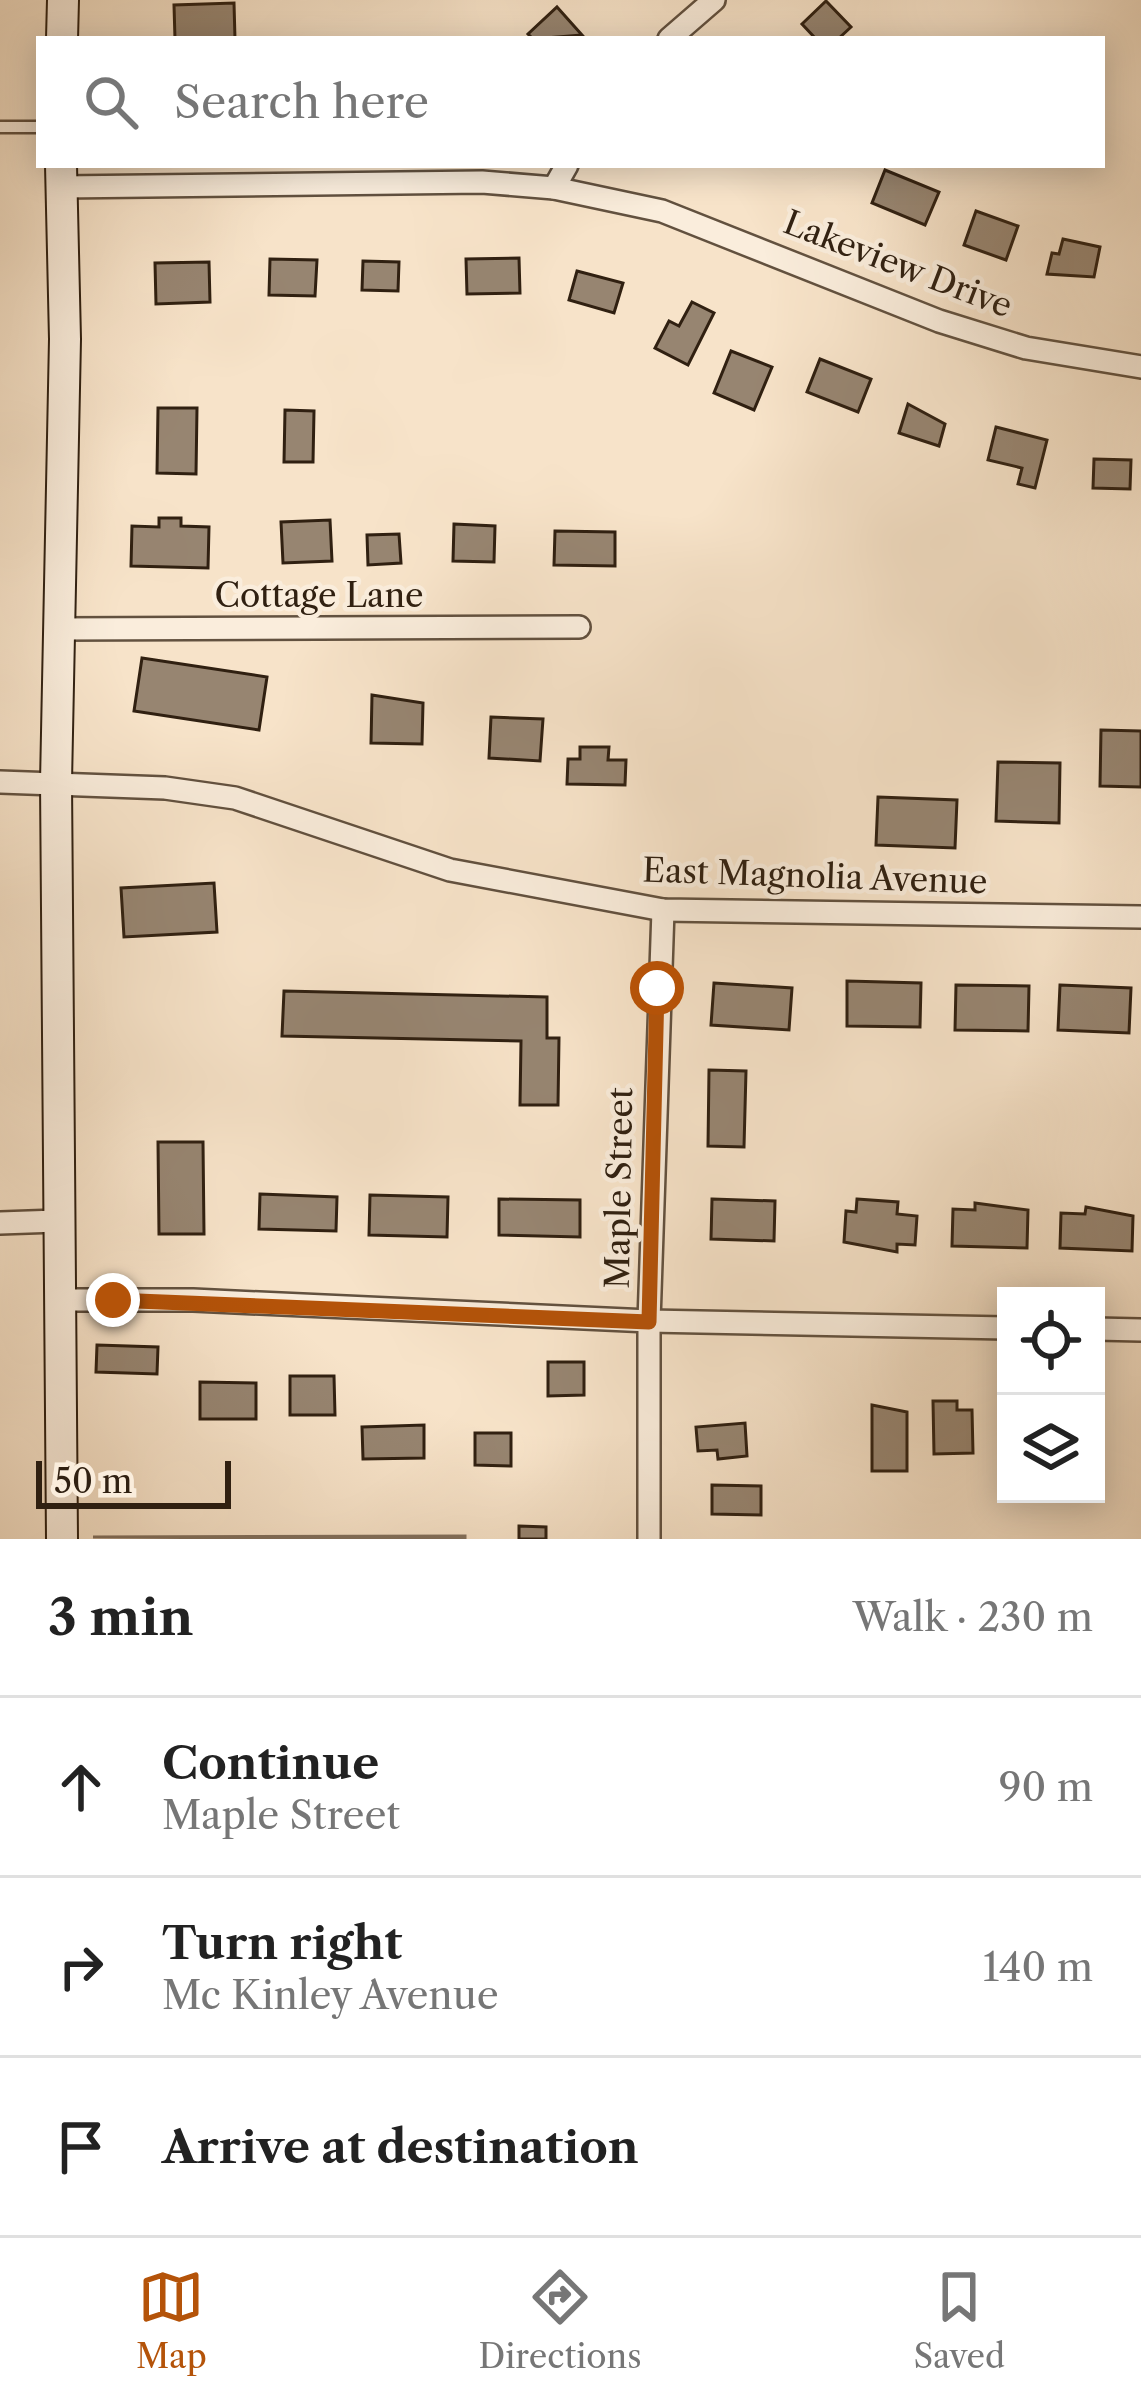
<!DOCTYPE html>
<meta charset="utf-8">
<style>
body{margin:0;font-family:"Libre Caslon Text",serif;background:#f6f6f6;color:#222}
.controls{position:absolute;right:36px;bottom:36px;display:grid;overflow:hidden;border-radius:0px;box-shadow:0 6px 30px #0003}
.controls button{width:108px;height:108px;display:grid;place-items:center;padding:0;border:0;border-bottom:3px solid #e0e0e0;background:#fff;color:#222;font:60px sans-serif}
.scale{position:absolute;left:36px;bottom:30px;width:195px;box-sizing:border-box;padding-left:12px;border:6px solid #302011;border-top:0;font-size:33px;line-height:42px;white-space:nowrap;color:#302011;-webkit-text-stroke:9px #faeddc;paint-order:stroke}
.stop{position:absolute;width:36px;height:36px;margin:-27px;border:9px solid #b45309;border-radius:50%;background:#fff}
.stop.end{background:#b45309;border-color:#fff;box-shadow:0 3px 12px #0008}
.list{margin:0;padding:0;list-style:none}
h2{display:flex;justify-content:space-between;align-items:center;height:156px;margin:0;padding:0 48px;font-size:51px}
h2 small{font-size:39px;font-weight:400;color:#767676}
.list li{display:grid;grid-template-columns:78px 1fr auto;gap:36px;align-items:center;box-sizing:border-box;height:180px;padding:0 48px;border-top:3px solid #e0e0e0}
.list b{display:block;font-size:45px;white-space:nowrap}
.list p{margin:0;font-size:39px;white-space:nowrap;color:#767676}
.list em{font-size:39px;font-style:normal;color:#767676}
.icon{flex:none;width:66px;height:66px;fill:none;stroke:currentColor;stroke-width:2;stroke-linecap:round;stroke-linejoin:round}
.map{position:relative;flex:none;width:1141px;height:1539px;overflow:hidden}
.search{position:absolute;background:#fff;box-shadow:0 6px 30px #0003;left:36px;right:36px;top:36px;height:132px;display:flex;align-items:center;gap:30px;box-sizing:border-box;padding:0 42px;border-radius:0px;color:#767676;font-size:45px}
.sheet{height:696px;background:#fff}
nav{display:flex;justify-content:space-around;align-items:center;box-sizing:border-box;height:168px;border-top:3px solid #e0e0e0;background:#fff;font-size:33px;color:#767676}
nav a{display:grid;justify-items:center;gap:6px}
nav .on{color:#b45309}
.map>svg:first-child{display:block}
.green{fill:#d5c2aa;stroke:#82715e;stroke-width:3}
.building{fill:#978571;stroke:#302011;stroke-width:3}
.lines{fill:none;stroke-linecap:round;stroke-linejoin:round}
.lane-casing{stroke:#62513f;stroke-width:15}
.street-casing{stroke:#62513f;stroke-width:26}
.secondary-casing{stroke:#302011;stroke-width:34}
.lane{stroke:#faeddc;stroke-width:10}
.street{stroke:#faeddc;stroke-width:21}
.secondary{stroke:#faeddc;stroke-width:30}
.route{stroke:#b45309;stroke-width:15}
.labels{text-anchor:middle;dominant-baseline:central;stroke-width:9;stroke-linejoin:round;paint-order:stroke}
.street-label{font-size:33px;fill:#302011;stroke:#faeddc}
</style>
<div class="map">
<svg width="1141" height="1539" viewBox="0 0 1141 1539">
<rect width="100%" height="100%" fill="#f7e3c9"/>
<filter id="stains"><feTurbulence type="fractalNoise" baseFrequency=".00167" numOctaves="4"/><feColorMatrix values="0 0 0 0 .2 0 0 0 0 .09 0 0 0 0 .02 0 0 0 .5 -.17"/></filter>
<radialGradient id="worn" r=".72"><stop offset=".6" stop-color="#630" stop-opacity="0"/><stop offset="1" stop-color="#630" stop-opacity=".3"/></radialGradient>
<polygon class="green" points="465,1536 465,1539 93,1537"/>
<g class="building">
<polygon points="826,1 851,27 838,39 816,39 802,24"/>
<polygon points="234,3 235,39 175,39 174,5"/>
<polygon points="557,7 582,35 533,39 528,34"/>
<polygon points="885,170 939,192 925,225 872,203"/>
<polygon points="976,211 1018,226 1006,260 964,245"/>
<polygon points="1063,239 1100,247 1094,277 1047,274 1052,253 1059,254"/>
<polygon points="519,258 520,293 467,294 466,259"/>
<polygon points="270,259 317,260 315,296 269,295"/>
<polygon points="363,261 399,262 398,291 362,290"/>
<polygon points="209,262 210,302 156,304 155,263"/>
<polygon points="577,271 623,283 614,313 569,300"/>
<polygon points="692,302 714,313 688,365 655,348 669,321 679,326"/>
<polygon points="731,351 772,367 754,410 714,393"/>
<polygon points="820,359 871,379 858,412 807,392"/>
<polygon points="908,404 945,424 939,446 899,433"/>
<polygon points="158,408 197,408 196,474 157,473"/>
<polygon points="285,410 314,411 313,462 284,462"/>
<polygon points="996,427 1047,440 1035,488 1018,484 1022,468 988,460"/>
<polygon points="1094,459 1131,460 1130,489 1093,488"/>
<polygon points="159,518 181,518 181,526 209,527 208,568 131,566 132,526 159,527"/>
<polygon points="330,520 332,561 283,563 281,522"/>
<polygon points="454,524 495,526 494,562 453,561"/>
<polygon points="555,531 615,532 615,566 554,565"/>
<polygon points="399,534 401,563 368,565 367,535"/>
<polygon points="142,658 267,677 259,730 134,711"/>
<polygon points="372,695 423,703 422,744 371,743"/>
<polygon points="491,717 543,719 540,761 489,758"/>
<polygon points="1101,730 1141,731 1141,787 1100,786"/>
<polygon points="580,747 609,747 608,760 626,760 625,785 567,784 568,759 580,759"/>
<polygon points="998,762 1060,763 1059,823 996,821"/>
<polygon points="878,797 957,800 955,848 876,845"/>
<polygon points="214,883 217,932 124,937 121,888"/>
<polygon points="847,981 921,983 920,1027 847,1026"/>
<polygon points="714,983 792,988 789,1030 711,1025"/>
<polygon points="956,985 1029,986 1028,1031 955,1030"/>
<polygon points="1060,985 1131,988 1129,1033 1058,1030"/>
<polygon points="284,991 547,997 547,1038 559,1038 558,1105 520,1105 521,1041 282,1036"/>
<polygon points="709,1070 746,1071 744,1147 708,1146"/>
<polygon points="158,1142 203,1142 204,1234 159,1234"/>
<polygon points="260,1194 337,1197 336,1231 259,1229"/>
<polygon points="370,1195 448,1197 447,1237 369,1235"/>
<polygon points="499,1199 580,1200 580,1237 499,1235"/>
<polygon points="712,1199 775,1201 774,1241 711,1239"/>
<polygon points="857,1199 898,1202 897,1214 917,1216 915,1245 897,1244 897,1252 844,1242 846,1211 856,1212"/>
<polygon points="975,1203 1028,1210 1027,1248 952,1246 953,1209 975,1210"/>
<polygon points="1086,1207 1133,1216 1132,1251 1060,1248 1061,1213 1085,1214"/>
<polygon points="97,1345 158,1347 157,1374 96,1372"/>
<polygon points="548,1362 584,1362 584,1395 548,1396"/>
<polygon points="290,1376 334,1376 335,1415 290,1415"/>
<polygon points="200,1382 256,1383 256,1419 200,1419"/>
<polygon points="933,1401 957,1401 957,1410 972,1410 973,1453 934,1454"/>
<polygon points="872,1405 907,1412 907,1471 872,1471"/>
<polygon points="745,1423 747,1456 718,1459 717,1450 698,1451 696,1427"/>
<polygon points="424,1425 424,1458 363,1459 362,1427"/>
<polygon points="475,1433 511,1433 511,1466 475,1465"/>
<polygon points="712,1485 761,1486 761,1515 712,1514"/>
<polygon points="519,1526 546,1527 546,1539 519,1539"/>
</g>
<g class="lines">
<g class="lane-casing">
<polyline id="lane" points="0,127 39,127"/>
</g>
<g class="street-casing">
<g id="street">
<polyline points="669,39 714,0"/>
<polyline points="61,187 482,182 554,188 662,211 939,321 1026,348 1141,367"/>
<polyline points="554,188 567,165"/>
<polyline points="59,629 579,627"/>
<polyline points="0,782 165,788 235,798 450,870 663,910 1141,917"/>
<polyline points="0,1223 57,1221"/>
<polyline points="57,1300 193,1300 649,1321 1006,1328"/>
<polyline points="1096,1329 1141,1330"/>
<polyline points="649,1539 649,1321 663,910"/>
</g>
</g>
<g class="secondary-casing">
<g id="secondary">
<polyline points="62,39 63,0"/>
<polyline points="61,165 65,339 56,782 62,1539"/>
</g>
</g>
<use href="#lane" class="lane"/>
<use href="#street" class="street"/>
<use href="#secondary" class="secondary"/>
</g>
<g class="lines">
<polyline class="route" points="113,1300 649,1322 657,988"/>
</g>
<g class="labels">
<g class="street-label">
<text transform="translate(898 264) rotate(21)">Lakeview Drive</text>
<text x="319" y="595">Cottage Lane</text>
<text transform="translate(815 876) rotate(2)">East Magnolia Avenue</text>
<text transform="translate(619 1188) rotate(-89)">Maple Street</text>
</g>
</g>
<rect width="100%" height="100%" filter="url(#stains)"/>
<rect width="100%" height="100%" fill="url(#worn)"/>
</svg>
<div class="controls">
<button><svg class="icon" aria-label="locate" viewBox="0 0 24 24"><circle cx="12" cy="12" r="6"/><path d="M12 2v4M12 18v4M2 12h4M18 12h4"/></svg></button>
<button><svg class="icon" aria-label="layers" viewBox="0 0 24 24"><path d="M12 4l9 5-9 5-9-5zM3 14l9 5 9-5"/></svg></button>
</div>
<div class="scale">50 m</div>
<div class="stop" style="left:657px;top:988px"></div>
<div class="stop end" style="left:113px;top:1300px"></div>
<div class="search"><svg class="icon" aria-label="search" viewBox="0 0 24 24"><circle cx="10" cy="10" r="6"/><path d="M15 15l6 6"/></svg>Search here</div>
</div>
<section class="sheet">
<h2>3 min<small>Walk · 230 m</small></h2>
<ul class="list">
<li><svg class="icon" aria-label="ahead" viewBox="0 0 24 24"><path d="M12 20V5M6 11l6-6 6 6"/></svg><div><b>Continue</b><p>Maple Street</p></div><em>90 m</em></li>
<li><svg class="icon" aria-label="right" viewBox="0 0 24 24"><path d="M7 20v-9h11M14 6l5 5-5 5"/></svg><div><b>Turn right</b><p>Mc Kinley Avenue</p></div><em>140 m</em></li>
<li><svg class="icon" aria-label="arrive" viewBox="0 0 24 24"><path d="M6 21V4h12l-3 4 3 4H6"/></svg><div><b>Arrive at destination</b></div></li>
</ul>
</section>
<nav>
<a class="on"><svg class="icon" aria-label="map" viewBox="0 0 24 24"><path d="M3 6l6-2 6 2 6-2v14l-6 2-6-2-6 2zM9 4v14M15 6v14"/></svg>Map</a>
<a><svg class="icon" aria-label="directions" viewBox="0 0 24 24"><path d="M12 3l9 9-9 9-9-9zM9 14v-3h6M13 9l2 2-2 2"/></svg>Directions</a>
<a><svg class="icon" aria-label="saved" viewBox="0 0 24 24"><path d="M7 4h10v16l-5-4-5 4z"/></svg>Saved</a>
</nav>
